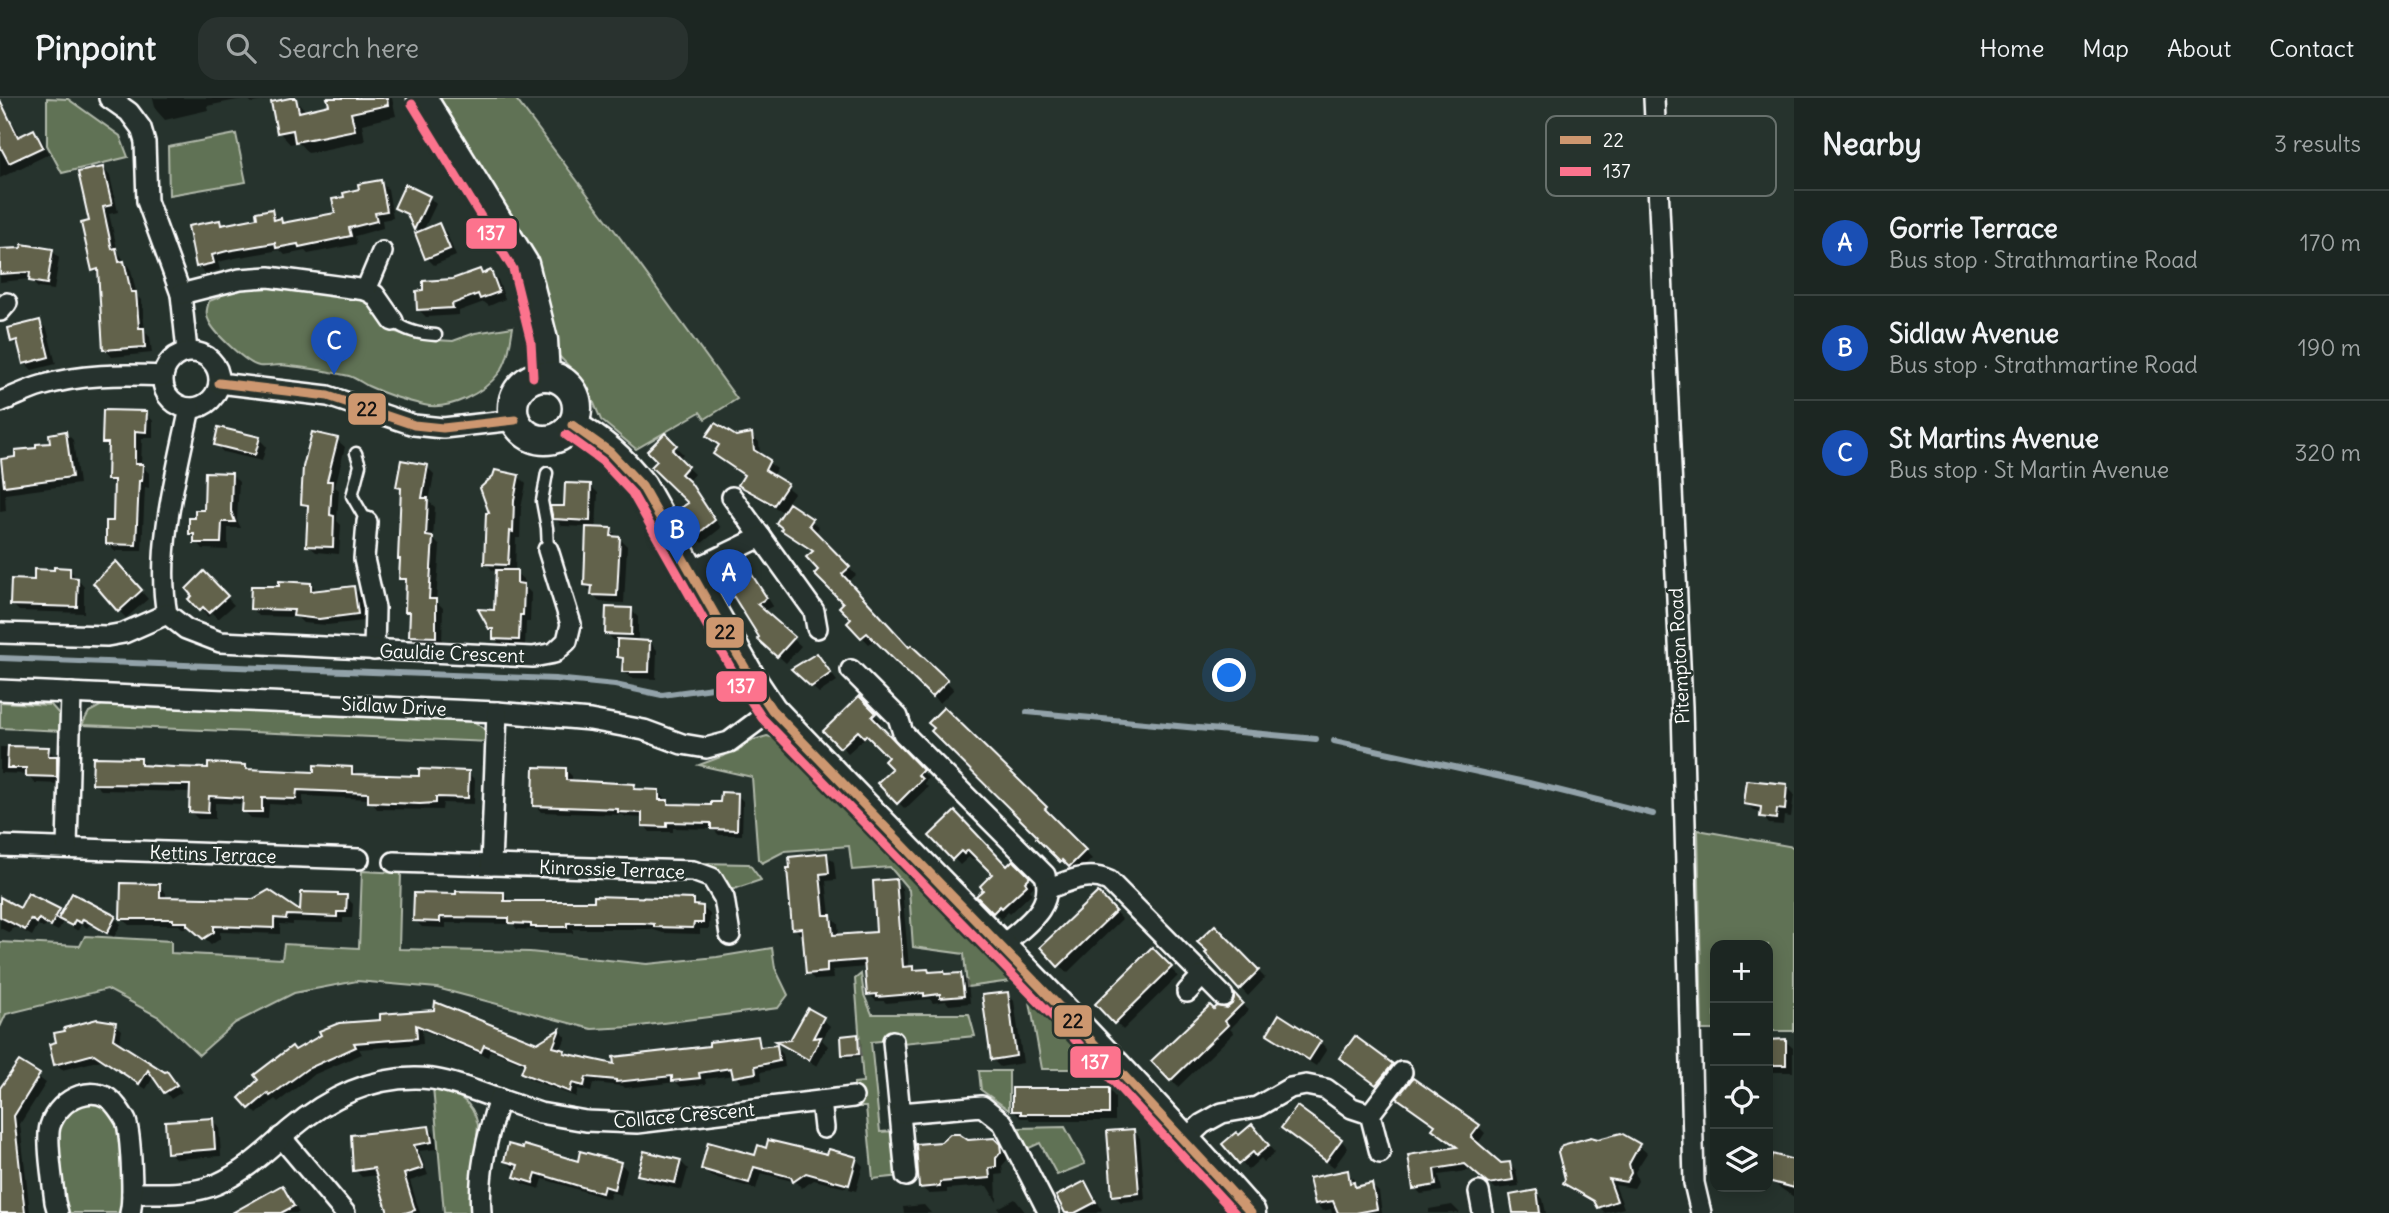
<!DOCTYPE html>
<meta charset="utf-8">
<style>
body{margin:0;font-family:Delius,sans-serif;background:#29322f;color:#f1f3f6}
.controls{position:absolute;right:21px;bottom:21px;display:grid;overflow:hidden;border-radius:14px;box-shadow:0 4px 18px #0003}
.controls button{width:63px;height:63px;display:grid;place-items:center;padding:0;border:0;border-bottom:2px solid #3a4340;background:#1c2622;color:#f1f3f6;font:35px sans-serif}
.you{position:absolute;left:1230px;top:578px;width:24px;height:24px;margin:-18px;border:5px solid #fff;border-radius:50%;background:#1a73e8;box-shadow:0 0 0 10px #1a73e833}
.badge{display:grid;place-items:center;width:46px;height:46px;border-radius:50%;background:#0b8043;color:#fff;font-size:23px;font-weight:700}
.pin{position:absolute;translate:-50% -58px;filter:drop-shadow(0 2px 4px #0008)}
.pin::after{content:'';position:absolute;top:37px;width:24px;height:21px;background:inherit;clip-path:polygon(0 0,100% 0,50% 100%)}
.list{margin:0;padding:0;list-style:none}
h2{display:flex;justify-content:space-between;align-items:center;height:91px;margin:0;padding:0 28px;font-size:30px}
h2 small{font-size:23px;font-weight:400;color:#a0a5a5}
.list li{display:grid;grid-template-columns:46px 1fr auto;gap:21px;align-items:center;box-sizing:border-box;height:105px;padding:0 28px;border-top:2px solid #3a4340}
.list b{display:block;font-size:26px;white-space:nowrap}
.list p{margin:0;font-size:23px;white-space:nowrap;color:#a0a5a5}
.list em{font-size:23px;font-style:normal;color:#a0a5a5}
.icon{flex:none;width:38px;height:38px;fill:none;stroke:currentColor;stroke-width:2;stroke-linecap:round;stroke-linejoin:round}
.map{position:relative;flex:none;width:1794px;height:1115px;overflow:hidden}
header{display:flex;align-items:center;gap:42px;box-sizing:border-box;height:98px;padding:0 35px;background:#1c2622;border-bottom:2px solid #3a4340}
header strong{font-size:33px}
nav{display:flex;gap:38px;margin-inline-start:auto;font-size:24px}
.search{width:490px;height:63px;background:#29322f;display:flex;align-items:center;gap:18px;box-sizing:border-box;padding:0 24px;border-radius:21px;color:#a0a5a5;font-size:26px}
main{display:flex}
aside{flex:1;background:#1c2622}
.map>svg:first-child{display:block}
.green{fill:#617254;stroke:#b0b8aa;stroke-width:2}
.shadow{fill:#0007}
.lines{fill:none;stroke-linecap:round;stroke-linejoin:round}
.stream{stroke:#92a2a9;stroke-width:6}
.building{fill:#62624c;stroke:#fff;stroke-width:2}
.lane-casing{stroke:#fff;stroke-width:15}
.street-casing{stroke:#fff;stroke-width:24}
.secondary-casing{stroke:#fff;stroke-width:33}
.lane{stroke:#26332d;stroke-width:10}
.street{stroke:#26332d;stroke-width:19}
.secondary{stroke:#26332d;stroke-width:28}
.bus-1-casing{stroke:#26332d;stroke-width:14}
.bus-2-casing{stroke:#26332d;stroke-width:14}
.bus-1{stroke:#cd976f;stroke-width:9}
.bus-2{stroke:#fc738d;stroke-width:9}
.labels{text-anchor:middle;dominant-baseline:central;stroke-width:5;stroke-linejoin:round;paint-order:stroke}
.street-label{font-size:19px;fill:#fff;stroke:#26332d}
.key{fill:#26332d;stroke:#67706c;stroke-width:2}
.key-label{font-size:19px;fill:#fff}
.line-badge{stroke:#26332d;stroke-width:2.5}
.badge-label{font-size:19px;text-anchor:middle;font-weight:bold;fill:#fff}
.pale-badge-label{font-size:19px;text-anchor:middle;font-weight:bold;fill:#111}
</style>
<header>
<strong>Pinpoint</strong>
<div class="search"><svg class="icon" aria-label="search" viewBox="0 0 24 24"><circle cx="10" cy="10" r="6"/><path d="M15 15l6 6"/></svg>Search here</div>
<nav><a>Home</a><a>Map</a><a>About</a><a>Contact</a></nav>
</header>
<main>
<div class="map">
<svg width="1794" height="1115" viewBox="0 0 1794 1115">
<rect width="100%" height="100%" fill="#26332d"/>
<filter id="ink" filterUnits="userSpaceOnUse"><feTurbulence type="fractalNoise" baseFrequency=".0143" numOctaves="2"/><feDisplacementMap in="SourceGraphic" scale="14" xChannelSelector="R" yChannelSelector="G"/><feConvolveMatrix kernelMatrix="1 2 1 2 8 2 1 2 1" color-interpolation-filters="sRGB"/></filter>
<g filter="url(#ink)">
<g class="green">
<polygon points="47,0 68,1 120,38 128,59 62,75 47,47"/>
<polygon points="437,0 515,0 618,137 737,301 705,321 700,314 636,351 601,322 586,286 556,255"/>
<polygon points="236,36 246,84 169,97 168,49"/>
<path d="M268 188 367 200 381 220 396 234 418 241 453 243 475 235 513 229C510 245 509 262 499 275 484 295 449 313 424 307 406 303 385 296 368 288 362 285 356 280 349 278 328 273 303 269 281 267 274 267 266 269 259 268 247 266 214 235 209 223 205 216 207 210 209 203L220 199 223 193Z"/>
<polygon points="0,604 51,607 60,617 64,633 0,630"/>
<polygon points="102,607 472,622 484,631 490,644 82,627 89,614"/>
<polygon points="767,638 785,643 1018,882 967,889 964,856 913,849 909,792 890,769 852,772 849,748 785,753 762,765 758,761 752,679 699,667 739,652 750,643"/>
<polygon points="1698,732 1794,749 1794,933 1768,933 1768,847 1715,847 1715,932 1702,932"/>
<polygon points="702,765 749,766 761,782 731,792 719,774"/>
<polygon points="362,773 401,775 399,851 530,854 647,866 717,859 772,850 775,870 788,897 778,910 632,929 592,931 437,890 357,883 294,895 235,925 199,957 159,919 107,891 6,916 0,929 0,844 80,848 85,838 171,843 171,855 282,861 284,846 359,850"/>
<polygon points="861,876 864,897 872,916 969,916 975,938 902,945 900,941 871,944 880,1034 895,1033 901,1078 873,1081 866,1009 854,1009 854,985 863,984 855,881"/>
<polygon points="1027,887 1105,971 1042,971"/>
<polygon points="979,973 1009,973 1009,1012 981,992"/>
<path d="M433 989C456 995 473 1002 478 1027L472 1096 473 1115H444Z"/>
<path d="M93 1004C104 1008 111 1014 117 1025 123 1036 126 1104 120 1115H66L63 1103 57 1033 68 1011Z"/>
<polygon points="1065,1029 1085,1066 1057,1077 1040,1045 1027,1051 1018,1030"/>
</g>
<g class="shadow">
<polygon points="153,0 277,0 252,5 247,0 207,8 208,12 165,22 156,12"/>
<polygon points="330,0 392,0 396,18 362,26 365,43 308,55 298,44 290,46 279,34 295,1 307,14 331,8"/>
<polygon points="8,21 15,28 21,39 34,33 41,40 49,56 0,80 0,25"/>
<polygon points="103,70 110,78 118,114 109,116 118,154 131,172 137,198 142,203 145,234 150,239 152,255 112,259 105,251 100,178 94,172 91,124"/>
<polygon points="380,84 388,91 393,120 382,122 383,130 355,138 357,146 308,156 305,153 285,157 280,152 235,160 218,164 220,172 205,175 198,168 220,124 224,128 259,121 271,113 286,127 337,117 347,100"/>
<polygon points="429,99 436,106 423,133 439,127 446,134 456,158 434,167 427,160 419,135 411,121 396,110"/>
<polygon points="52,152 59,160 54,192 38,190 29,181 0,184 0,153"/>
<polygon points="479,173 483,177 490,174 498,182 505,201 489,208 484,204 459,213 459,217 426,219 418,211 425,194"/>
<polygon points="39,224 47,231 56,266 32,272 25,265 20,250 13,243"/>
<polygon points="146,315 153,323 153,340 142,340 141,367 149,375 149,390 145,389 142,453 115,453 108,445 114,425 115,388 108,381 109,350 104,345"/>
<polygon points="66,335 73,342 79,386 5,396 6,413 0,414 0,367 52,346"/>
<polygon points="751,337 759,344 760,358 777,371 772,378 794,395 787,405 819,429 815,436 856,477 848,484 909,551 911,549 954,591 940,605 875,541 869,546 849,525 853,521 845,505 821,472 814,454 783,431 785,415 747,394 740,387 745,379 715,356 720,348 708,338 736,340"/>
<polygon points="665,338 683,356 678,361 694,376 687,384 697,393 721,430 702,445 695,438 691,405 659,363"/>
<polygon points="259,341 266,348 262,363 223,354 216,346"/>
<polygon points="337,342 345,349 335,389 339,392 337,423 341,427 339,456 316,454 308,447 310,413 302,406"/>
<polygon points="427,369 434,376 429,404 435,409 433,441 440,448 436,503 443,510 442,545 418,545 411,538 411,518 407,513 407,487 401,480 401,463 399,460 403,393 398,388"/>
<polygon points="232,377 239,384 237,422 241,430 228,430 228,452 203,451 191,435 196,421 206,414"/>
<polygon points="518,378 526,386 521,410 520,440 516,440 515,474 524,482 524,488 531,495 530,524 526,524 525,549 502,548 494,541 495,534 490,530 495,514 497,473 493,473 486,465"/>
<polygon points="591,388 598,395 596,431 611,432 627,448 624,505 600,504 585,487 588,429 562,428 555,420"/>
<polygon points="745,468 752,475 773,508 763,513 801,548 786,565 767,548"/>
<polygon points="69,471 84,489 84,515 19,513 12,506 35,483"/>
<polygon points="124,473 148,501 126,520 119,513"/>
<polygon points="204,476 234,507 218,521 212,515 208,519 191,501"/>
<polygon points="311,486 318,494 354,490 361,497 364,523 327,527 303,525 297,519 259,518 252,510"/>
<polygon points="631,512 638,519 638,544 650,544 657,552 656,581 631,580 624,573 624,565 618,558 619,543 614,543 607,535"/>
<polygon points="817,557 837,583 819,595 800,578"/>
<polygon points="859,600 881,623 878,627 928,680 924,685 928,689 905,711 879,685 894,671 890,659 874,642 872,645 866,639 848,655 826,633"/>
<polygon points="944,611 1053,717 1051,719 1092,761 1077,775 1070,768 1068,770 1038,740 1040,738 936,630"/>
<polygon points="0,649 48,651 64,668 63,686 35,685 27,676 0,675"/>
<polygon points="141,662 148,669 210,672 246,669 250,673 315,676 351,670 359,678 421,680 468,675 475,682 474,706 443,705 442,712 377,711 370,701 303,698 303,708 269,706 268,721 251,720 244,713 244,706 215,705 215,721 198,721 191,714 192,694 101,692 94,685"/>
<polygon points="566,672 572,678 572,684 634,688 640,693 658,694 665,700 665,704 671,708 713,709 737,697 743,703 742,737 719,737 713,731 673,730 673,734 650,734 644,727 644,720 626,719 623,717 541,714 535,707"/>
<polygon points="1786,688 1794,696 1791,719 1784,718 1783,727 1769,726 1762,718 1763,714 1754,712 1746,705"/>
<polygon points="955,716 1007,770 1013,765 1035,787 1030,792 1032,795 1010,816 1008,814 1001,821 979,798 995,776 976,758 972,762 969,759 960,767 932,738"/>
<polygon points="827,757 834,764 836,782 826,783 830,817 838,826 839,838 877,835 895,783 902,790 909,870 916,874 947,878 961,877 968,884 970,905 949,907 946,903 933,905 930,901 886,905 884,903 876,903 869,896 866,869 833,872 834,881 815,882 808,875 804,837 801,837 794,830"/>
<polygon points="159,788 166,795 166,801 301,817 346,799 353,806 352,820 343,820 343,825 293,824 293,827 280,826 280,836 220,834 220,841 211,847 193,830 182,830 179,827 129,827 122,820"/>
<polygon points="504,796 510,805 694,803 710,816 709,831 700,831 700,836 663,835 651,831 573,831 573,835 540,835 537,832 517,831 513,826 446,825 446,830 422,829 415,822"/>
<polygon points="1098,796 1122,821 1067,875 1043,849"/>
<polygon points="73,797 115,820 121,826 114,839 90,826 87,830 81,826 78,833 63,824 58,833 46,827 44,830 38,827 32,838 18,830 12,830 10,835 0,830 0,801 21,812 59,812 63,816"/>
<polygon points="1215,829 1265,880 1248,898 1207,855"/>
<polygon points="1152,852 1178,878 1123,932 1097,906"/>
<polygon points="1007,896 1014,903 1023,965 1000,969 992,961"/>
<polygon points="1241,904 1241,910 1243,907 1249,912 1230,931 1234,935 1178,989 1153,963 1214,914 1227,911"/>
<polygon points="381,918 537,947 560,933 566,939 560,953 567,957 616,968 757,940 765,950 776,949 783,956 785,969 761,974 762,982 741,985 734,977 705,981 706,986 681,989 676,984 625,990 623,988 593,985 591,994 578,991 576,999 529,981 523,974 526,967 490,952 488,959 422,932 423,946 359,951 362,956 313,977 278,1004 275,1001 257,1016 242,1000 295,954 382,923"/>
<polygon points="823,921 830,928 822,942 828,948 817,968 785,950 779,944 791,943"/>
<polygon points="115,926 122,932 119,947 165,976 167,975 182,994 171,1001 154,978 146,991 101,962 62,972 56,966"/>
<polygon points="1269,936 1320,944 1327,951 1316,968 1276,943"/>
<polygon points="857,938 861,941 862,958 847,960 844,956"/>
<polygon points="1768,943 1785,943 1793,950 1793,974 1768,974"/>
<polygon points="1341,960 1391,967 1399,974 1384,993"/>
<polygon points="20,965 46,985 20,1026 30,1115 0,1115 0,997"/>
<polygon points="1413,982 1479,1029 1485,1035 1477,1047 1500,1067 1510,1066 1516,1072 1519,1088 1496,1091 1473,1072 1439,1077 1442,1093 1421,1096 1415,1090 1410,1059 1459,1050 1436,1028 1406,1007"/>
<polygon points="1108,991 1115,999 1115,1023 1030,1023 1028,1020 1021,1020 1014,1013"/>
<polygon points="212,1022 219,1029 221,1058 176,1061 169,1054"/>
<polygon points="428,1029 435,1036 437,1051 419,1053 428,1077 410,1083 420,1115 390,1115 378,1077 362,1079 355,1072"/>
<polygon points="1133,1032 1140,1040 1145,1102 1121,1104 1114,1097"/>
<polygon points="1259,1036 1275,1055 1264,1064 1261,1060 1248,1072 1225,1046 1239,1039"/>
<polygon points="1291,1037 1341,1042 1348,1050 1334,1069"/>
<polygon points="1621,1037 1639,1048 1647,1055 1635,1074 1638,1083 1634,1090 1615,1087 1624,1110 1605,1115 1598,1107 1572,1092 1565,1085 1598,1043"/>
<polygon points="994,1042 1007,1056 1007,1062 1002,1068 1003,1076 996,1077 997,1104 987,1088 947,1091 947,1095 929,1096 921,1089 968,1044"/>
<polygon points="768,1052 856,1061 863,1068 856,1093 849,1091 858,1063 854,1063 846,1090 814,1082 802,1090 796,1084 761,1075 756,1091 710,1078 703,1071 756,1059"/>
<polygon points="1773,1058 1794,1064 1794,1115 1794,1099 1768,1082"/>
<polygon points="506,1063 620,1065 627,1072 621,1097 611,1094 609,1101 543,1081 540,1091 523,1086 516,1079 518,1071 513,1070"/>
<polygon points="680,1063 688,1071 682,1092 646,1083 639,1076"/>
<polygon points="1347,1074 1354,1082 1358,1090 1371,1087 1379,1094 1382,1115 1332,1115 1331,1111 1323,1113 1316,1106"/>
<polygon points="1084,1086 1092,1093 1102,1112 1096,1115 1067,1115"/>
<polygon points="282,1089 289,1096 299,1115 235,1115"/>
<polygon points="1536,1094 1543,1101 1546,1115 1515,1115"/>
<polygon points="1015,1101 1026,1115 1001,1115 998,1110"/>
<polygon points="924,1107 931,1115 904,1115 903,1109"/>
<polygon points="1452,1107 1460,1115 1429,1115 1429,1111"/>
</g>
<g class="lines">
<g class="stream">
<polyline points="0,560 555,581 615,587 662,597 734,587"/>
<polyline points="1027,614 1316,641"/>
<polyline points="1334,643 1529,685 1653,716"/>
</g>
</g>
<g class="building">
<polygon points="290,0 296,0 299,14 329,7 327,0 387,0 388,7 351,15 355,32 295,44 293,32 277,35 271,4"/>
<polygon points="0,2 18,39 34,31 43,49 9,65 0,48"/>
<polygon points="103,69 112,107 103,109 112,151 116,150 119,164 124,163 131,194 136,194 139,230 144,230 145,249 103,252 98,171 92,173 81,125 89,123 78,74"/>
<polygon points="381,82 387,113 375,115 377,123 349,130 351,138 299,149 298,146 276,150 275,145 227,153 212,157 214,165 196,169 188,128 220,122 221,127 257,120 256,114 272,111 274,122 281,120 282,125 335,115 332,101 344,99 343,95 359,91 358,86"/>
<polygon points="405,86 430,98 414,132 407,116 394,110"/>
<polygon points="439,125 450,151 425,161 415,135"/>
<polygon points="22,146 53,151 47,186 29,183 30,174 0,176 0,151 21,150"/>
<polygon points="480,171 482,176 491,172 499,194 480,201 478,196 452,206 453,210 417,212 416,193 423,192 423,183 452,181"/>
<polygon points="40,222 49,259 23,266 17,242 11,244 8,230"/>
<polygon points="103,312 147,313 146,334 135,333 135,366 143,366 142,383 139,383 136,447 106,446 106,423 113,423 114,382 107,382 108,345 102,345"/>
<polygon points="715,325 736,338 752,335 754,352 770,362 765,372 788,386 774,407 738,387 744,377 713,356 719,347 706,338"/>
<polygon points="218,329 260,339 255,357 214,347"/>
<polygon points="66,333 72,379 4,388 1,361 15,359 15,352 36,350 36,346 50,345 49,336"/>
<polygon points="312,334 338,340 327,383 332,383 330,417 334,418 333,449 306,448 308,407 301,406 303,369"/>
<polygon points="665,335 677,347 672,352 688,368 681,376 690,384 715,422 694,439 679,417 682,415 679,411 688,405 651,369 657,363 647,353"/>
<polygon points="401,362 428,367 422,400 428,400 426,438 433,439 429,501 436,501 436,539 409,538 410,514 405,514 406,481 399,481 400,461 398,461 401,390 396,389"/>
<polygon points="495,372 519,377 514,402 513,434 510,433 508,467 484,466 486,415 489,415 480,390 493,378"/>
<polygon points="205,374 232,375 231,413 235,424 222,424 221,445 194,445 194,436 189,436 189,420 195,420 195,412 204,412"/>
<polygon points="565,385 591,386 590,423 553,421 550,408 564,408"/>
<polygon points="789,405 813,421 809,427 850,469 842,476 909,549 911,547 948,582 932,599 867,535 861,540 847,525 851,521 839,509 843,505 814,476 818,472 806,459 813,453 781,432 782,430 776,425"/>
<polygon points="586,429 612,430 611,438 620,439 617,498 591,497 592,488 584,487"/>
<polygon points="116,463 142,492 118,514 93,485"/>
<polygon points="745,466 767,500 757,506 795,539 777,559 757,541 759,539 722,480"/>
<polygon points="54,469 70,470 70,479 78,480 77,509 10,507 11,481 34,482 34,471 54,472"/>
<polygon points="496,472 517,472 517,485 524,486 523,517 520,517 519,542 493,541 493,531 489,531 478,511 494,512"/>
<polygon points="204,473 228,498 209,515 203,509 199,513 188,501 192,498 186,491"/>
<polygon points="279,483 311,485 311,493 354,488 358,516 319,521 293,518 294,512 250,511 251,488 279,488"/>
<polygon points="606,509 632,510 631,537 605,536"/>
<polygon points="617,541 650,543 649,574 622,574 623,560 617,559"/>
<polygon points="817,555 831,575 811,589 791,571"/>
<polygon points="859,598 876,615 872,619 923,672 918,677 922,681 897,706 877,685 892,671 884,663 888,659 866,637 864,639 858,633 840,650 823,633"/>
<polygon points="944,609 1047,709 1045,711 1086,752 1069,769 1062,762 1060,764 1036,740 1037,738 931,633 934,630 928,625"/>
<polygon points="8,648 49,649 48,658 57,658 57,679 26,678 26,670 7,670"/>
<polygon points="93,659 141,660 141,667 174,669 208,670 208,665 246,667 246,671 314,674 314,667 352,669 352,676 419,678 419,671 469,673 468,700 436,699 436,705 420,706 368,704 368,695 297,692 296,701 262,700 262,714 242,714 243,700 209,698 208,715 189,714 190,687 92,686"/>
<polygon points="534,669 566,670 566,682 635,686 634,691 659,692 659,702 668,702 668,706 711,707 711,704 720,704 721,694 738,695 737,732 711,731 711,725 667,724 667,729 642,728 642,715 618,714 618,711 533,708"/>
<polygon points="1747,682 1787,686 1785,712 1777,711 1776,721 1760,719 1761,709 1744,706"/>
<polygon points="955,713 1007,768 1013,762 1030,779 1025,784 1027,787 1002,810 1000,808 993,815 976,798 983,792 980,788 992,776 968,752 964,756 961,753 952,762 929,738"/>
<polygon points="827,755 829,775 820,776 824,817 831,817 833,837 876,834 873,783 896,781 903,869 913,868 913,872 928,871 929,874 944,873 945,876 961,875 964,898 940,900 940,896 924,898 924,895 877,899 877,896 867,897 864,862 827,865 827,874 806,876 802,830 792,831 787,770 790,770 789,759"/>
<polygon points="121,785 160,786 160,799 253,801 269,792 300,813 301,794 338,795 338,797 347,797 346,814 337,814 337,819 287,817 286,821 274,820 274,830 214,828 214,834 203,841 187,827 187,824 173,824 173,821 120,821"/>
<polygon points="456,793 504,794 504,803 594,803 594,798 694,801 694,807 703,808 703,825 694,825 693,830 654,829 654,826 643,825 567,825 567,829 531,829 531,826 509,825 509,820 440,819 440,824 413,823 414,795 456,796"/>
<polygon points="1098,794 1116,813 1058,869 1040,849"/>
<polygon points="28,795 60,811 51,828 39,821 37,825 31,821 25,832 0,819 0,799 20,810"/>
<polygon points="72,795 116,818 107,835 83,821 81,825 75,822 72,828 58,821"/>
<polygon points="1215,827 1259,872 1239,892 1205,855 1207,853 1197,844"/>
<polygon points="1152,849 1172,869 1114,926 1095,906"/>
<polygon points="1008,894 1016,958 991,962 982,897"/>
<polygon points="1235,896 1243,905 1225,923 1228,927 1170,983 1151,963 1210,907 1214,911 1217,908 1227,910 1232,906"/>
<polygon points="435,904 537,945 560,931 553,949 565,952 564,955 614,966 613,959 709,948 709,944 758,938 760,949 777,947 779,963 755,968 756,975 733,979 731,970 699,975 700,980 672,983 672,978 616,984 616,982 586,979 584,988 572,985 570,994 521,975 525,964 484,947 481,954 416,927 417,940 354,945 356,949 307,971 270,998 268,995 249,1011 239,1000 258,982 254,977 292,948 295,952 321,937 319,933 339,925 380,922 380,916 434,912"/>
<polygon points="808,910 824,919 813,940 821,939 809,962 775,943 790,942"/>
<polygon points="1279,916 1321,943 1309,962 1267,936"/>
<polygon points="97,921 116,924 113,941 165,974 167,973 177,987 164,995 148,972 139,986 94,956 54,967 49,946 56,944 54,935 65,933 64,930"/>
<polygon points="858,936 859,956 842,957 841,938"/>
<polygon points="1355,938 1393,966 1376,987 1339,960"/>
<polygon points="1786,941 1786,967 1768,967 1768,942"/>
<polygon points="19,963 40,976 14,1018 25,1115 0,1115 0,990"/>
<polygon points="1413,980 1480,1027 1471,1039 1501,1065 1510,1064 1513,1082 1488,1086 1465,1066 1434,1071 1436,1087 1413,1091 1408,1057 1457,1049 1432,1031 1435,1027 1397,1000"/>
<polygon points="1012,990 1109,990 1109,1016 1021,1016 1021,1013 1012,1013"/>
<polygon points="1297,1008 1342,1041 1326,1063 1281,1030"/>
<polygon points="213,1020 215,1051 167,1055 165,1023"/>
<polygon points="1252,1026 1269,1047 1256,1058 1253,1054 1239,1066 1222,1046 1236,1034 1239,1037"/>
<polygon points="429,1028 432,1044 414,1047 423,1070 404,1076 415,1112 405,1115 388,1115 374,1070 353,1073 351,1037"/>
<polygon points="1134,1031 1139,1095 1112,1098 1107,1033"/>
<polygon points="1621,1035 1640,1046 1629,1066 1631,1075 1626,1084 1609,1081 1617,1103 1598,1110 1594,1103 1563,1085 1565,1081 1558,1054 1562,1047 1591,1039 1598,1041"/>
<polygon points="950,1036 959,1036 968,1042 994,1040 1000,1046 1001,1054 996,1060 996,1069 989,1070 990,1080 940,1084 940,1088 919,1090 916,1046 941,1044"/>
<polygon points="768,1042 827,1056 829,1051 857,1059 849,1087 806,1075 793,1084 791,1079 754,1069 749,1085 701,1071 708,1044 755,1057 758,1047 766,1050"/>
<polygon points="508,1046 523,1050 524,1047 578,1063 580,1053 621,1064 614,1091 604,1088 602,1095 536,1075 533,1085 514,1079 518,1067 504,1063"/>
<polygon points="644,1053 681,1062 675,1085 637,1077"/>
<polygon points="1772,1056 1794,1062 1794,1090 1768,1083 1768,1072"/>
<polygon points="1348,1072 1350,1085 1354,1084 1355,1089 1372,1085 1377,1111 1356,1115 1338,1115 1333,1103 1315,1106 1309,1080"/>
<polygon points="1085,1083 1096,1104 1075,1115 1065,1115 1056,1098"/>
<polygon points="282,1087 294,1108 281,1115 232,1115"/>
<polygon points="1537,1092 1540,1115 1513,1115 1510,1097"/>
</g>
<g class="lines">
<g class="lane-casing">
<g id="lane">
<path d="M393 223C406 233 419 236 436 237"/>
<polyline points="356,355 360,367 352,398 367,424"/>
<polyline points="547,375 542,403 547,430 548,452"/>
</g>
</g>
<g class="street-casing">
<g id="street">
<polyline points="109,0 129,14 141,30 145,44 147,103 181,196 187,253"/>
<polyline points="1654,0 1682,609 1694,1085 1701,1115"/>
<polyline points="366,192 375,197 393,223"/>
<polyline points="181,196 240,181 269,179 366,192 382,154"/>
<polyline points="0,213 7,205"/>
<circle cx="191" cy="282" r="28"/>
<polyline points="219,285 328,298 414,327 443,330 515,322"/>
<path d="M0 304C14 299 27 292 41 288 80 276 122 276 163 278"/>
<polyline points="732,399 761,439"/>
<polyline points="367,424 364,461 375,510 374,552"/>
<polyline points="691,473 761,439 814,513 817,530"/>
<polyline points="167,516 186,531 220,544 533,559 554,555 567,543 571,526 548,452"/>
<path d="M167 516C155 452 177 373 190 310"/>
<polyline points="0,535 107,538 124,535 167,516"/>
<path d="M851 572 898 619 903 635 1045 777C1055 810 1025 827 1002 848"/>
<polyline points="0,592 497,614 590,622 644,632 682,646 706,650 729,644 772,612"/>
<polyline points="0,748 359,761"/>
<polyline points="67,750 71,595"/>
<polyline points="394,764 693,773 712,780 724,800 730,837"/>
<polyline points="491,767 497,614"/>
<path d="M1049 790C1070 783 1087 773 1109 783L1223 898"/>
<polyline points="1187,894 1202,878"/>
<polyline points="893,943 906,1078"/>
<polyline points="821,1003 824,1030"/>
<polyline points="901,1015 982,1008 1003,1025 1049,1115"/>
<polyline points="1370,1016 1402,974"/>
<polyline points="281,1039 345,1115"/>
<polyline points="1186,1041 1202,1026 1222,1015 1257,1009 1290,990 1306,987 1326,991 1352,1010 1370,1016 1380,1055"/>
<polyline points="1479,1094 1483,1115"/>
<path d="M132 1095C159 1095 192 1097 217 1086 245 1074 267 1052 290 1032 330 998 377 975 432 981 455 984 477 994 499 1001"/>
<path d="M58 1115 55 1104C53 1086 46 1042 50 1028 59 999 98 982 117 1009 120 1013 124 1019 126 1023 131 1037 134 1101 130 1115"/>
<path d="M481 1115C478 1076 487 1038 499 1001L540 1015 586 1023 637 1025 853 999"/>
</g>
</g>
<g class="secondary-casing">
<g id="secondary">
<polyline points="422,0 524,166 543,242 545,278"/>
<circle cx="545" cy="310" r="32"/>
<path d="M572 327C603 345 620 360 642 388L752 582 772 612C932 780 1098 941 1251 1115"/>
</g>
</g>
<use href="#lane" class="lane"/>
<use href="#street" class="street"/>
<use href="#secondary" class="secondary"/>
<g class="bus-1-casing">
<g id="bus-1">
<polyline points="219,285 328,298 414,327 443,330 515,322"/>
<polyline points="572,327 610,354 642,388 752,582 772,612 1074,924 1251,1115"/>
</g>
</g>
<g class="bus-2-casing">
<g id="bus-2">
<polyline points="412,6 513,171 531,244 533,279"/>
<polyline points="566,337 602,363 632,395 741,588 762,620 1066,932 1235,1115"/>
</g>
</g>
<use href="#bus-1" class="bus-1"/>
<use href="#bus-2" class="bus-2"/>
</g>
</g>
<g class="labels">
<g class="street-label">
<text transform="translate(452 555) rotate(2)">Gauldie Crescent</text>
<text transform="translate(1679 558) rotate(-93)">Pitempton Road</text>
<text transform="translate(394 608) rotate(3)">Sidlaw Drive</text>
<text transform="translate(213 756) rotate(2)">Kettins Terrace</text>
<text transform="translate(612 771) rotate(2)">Kinrossie Terrace</text>
<text transform="translate(684 1017) rotate(-5)">Collace Crescent</text>
</g>
</g>
<rect x="1546" y="18" width="230" height="80" rx="10" class="key"/>
<rect x="1560" y="38" width="31" height="8" fill="#cd976f"/>
<rect x="1560" y="69" width="31" height="9" fill="#fc738d"/>
<g class="key-label">
<text x="1603" y="49">22</text>
<text x="1603" y="80">137</text>
</g>
<g class="line-badge">
<rect x="465" y="119" width="53" height="33" rx="7" fill="#fc738d"/>
<rect x="347" y="294" width="40" height="34" rx="7" fill="#cd976f"/>
<rect x="705" y="518" width="40" height="33" rx="7" fill="#cd976f"/>
<rect x="715" y="572" width="53" height="33" rx="7" fill="#fc738d"/>
<rect x="1053" y="906" width="40" height="34" rx="7" fill="#cd976f"/>
<rect x="1069" y="947" width="53" height="34" rx="7" fill="#fc738d"/>
</g>
<g class="badge-label">
<text x="491" y="142">137</text>
<text x="741" y="595">137</text>
<text x="1095" y="971">137</text>
</g>
<g class="pale-badge-label">
<text x="367" y="318">22</text>
<text x="725" y="541">22</text>
<text x="1073" y="930">22</text>
</g>
</svg>
<div class="controls">
<button>+</button>
<button>−</button>
<button><svg class="icon" aria-label="locate" viewBox="0 0 24 24"><circle cx="12" cy="12" r="6"/><path d="M12 2v4M12 18v4M2 12h4M18 12h4"/></svg></button>
<button><svg class="icon" aria-label="layers" viewBox="0 0 24 24"><path d="M12 4l9 5-9 5-9-5zM3 14l9 5 9-5"/></svg></button>
</div>
<div class="you"></div>
<div class="pin badge" style="left:729px;top:509px;background:#1a4fb4">A</div>
<div class="pin badge" style="left:677px;top:466px;background:#1a4fb4">B</div>
<div class="pin badge" style="left:334px;top:277px;background:#1a4fb4">C</div>
</div>
<aside>
<h2>Nearby<small>3 results</small></h2>
<ul class="list">
<li><span class="badge" style="background:#1a4fb4">A</span><div><b>Gorrie Terrace</b><p>Bus stop · Strathmartine Road</p></div><em>170 m</em></li>
<li><span class="badge" style="background:#1a4fb4">B</span><div><b>Sidlaw Avenue</b><p>Bus stop · Strathmartine Road</p></div><em>190 m</em></li>
<li><span class="badge" style="background:#1a4fb4">C</span><div><b>St Martins Avenue</b><p>Bus stop · St Martin Avenue</p></div><em>320 m</em></li>
</ul>
</aside>
</main>
